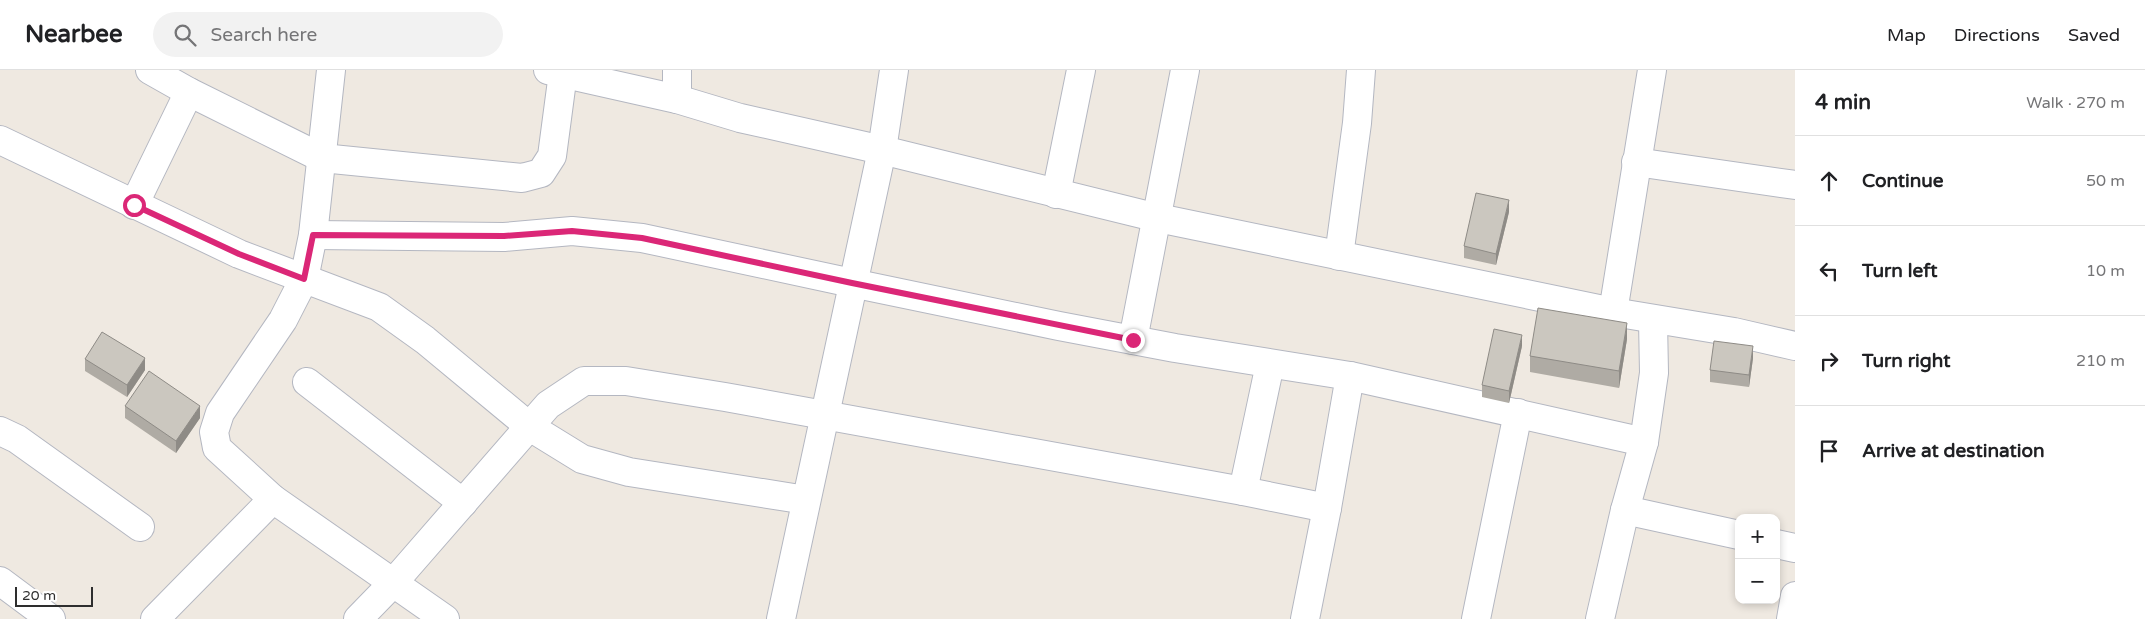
<!DOCTYPE html>
<meta charset="utf-8">
<style>
body{margin:0;font-family:"Varela Round",sans-serif;background:#f2f2f2;color:#202124}
.controls{position:absolute;right:15px;bottom:15px;display:grid;overflow:hidden;border-radius:10px;box-shadow:0 2px 8px #0003}
.controls button{width:45px;height:45px;display:grid;place-items:center;padding:0;border:0;border-bottom:1px solid #e0e0e0;background:#fff;color:#202124;font:25px sans-serif}
.scale{position:absolute;left:15px;bottom:12px;width:78px;box-sizing:border-box;padding-left:5px;border:2px solid #2e2e2e;border-top:0;font-size:14px;line-height:18px;white-space:nowrap;color:#2e2e2e;-webkit-text-stroke:4px #fff;paint-order:stroke}
.stop{position:absolute;width:15px;height:15px;margin:-11px;border:4px solid #db2777;border-radius:50%;background:#fff}
.stop.end{background:#db2777;border-color:#fff;box-shadow:0 1px 5px #0008}
.list{margin:0;padding:0;list-style:none}
h2{display:flex;justify-content:space-between;align-items:center;height:65px;margin:0;padding:0 20px;font-size:21px}
h2 small{font-size:16px;font-weight:400;color:#757577}
.list li{display:grid;grid-template-columns:32px 1fr auto;gap:15px;align-items:center;box-sizing:border-box;height:90px;padding:0 20px;border-top:1px solid #e0e0e0}
.list b{display:block;font-size:19px;white-space:nowrap}
.list em{font-size:16px;font-style:normal;color:#757577}
.icon{flex:none;width:28px;height:28px;fill:none;stroke:currentColor;stroke-width:2;stroke-linecap:round;stroke-linejoin:round}
.map{position:relative;flex:none;width:1795px;height:549px;overflow:hidden}
header{display:flex;align-items:center;gap:30px;box-sizing:border-box;height:70px;padding:0 25px;background:#fff;border-bottom:1px solid #e0e0e0}
header strong{font-size:24px}
nav{display:flex;gap:28px;margin-inline-start:auto;font-size:18px}
.search{width:350px;height:45px;background:#f2f2f2;display:flex;align-items:center;gap:12px;box-sizing:border-box;padding:0 18px;border-radius:28px;color:#757577;font-size:19px}
main{display:flex}
aside{flex:1;background:#fff}
.map>svg:first-child{display:block}
.lines{fill:none;stroke-linecap:round;stroke-linejoin:round}
.street-casing{stroke:#b4b7c1;stroke-width:30}
.street{stroke:#fff;stroke-width:28}
.wall{fill:#afaba4}
.shaded-wall{fill:#8e8b86}
.building{fill:#cbc7bf;stroke:#8e8b86}
.route{stroke:#db2777;stroke-width:6}
</style>
<header>
<strong>Nearbee</strong>
<div class="search"><svg class="icon" aria-label="search" viewBox="0 0 24 24"><circle cx="10" cy="10" r="6"/><path d="M15 15l6 6"/></svg>Search here</div>
<nav><a>Map</a><a>Directions</a><a>Saved</a></nav>
</header>
<main>
<div class="map">
<svg width="1795" height="549" viewBox="0 0 1795 549">
<rect width="100%" height="100%" fill="#efe9e1"/>
<g class="lines">
<g class="street-casing">
<g id="street">
<polyline points="150,0 189,22 322,88 522,108 541,103 552,86 563,3"/>
<polyline points="331,0 313,165 304,209 283,250 220,343 214,362 217,378 273,429 445,549"/>
<polyline points="548,0 677,29"/>
<polyline points="677,0 677,29 740,48 882,80 1158,148 1613,242 1734,262 1795,276"/>
<polyline points="0,70 239,184 379,237 425,270 530,357 582,389 629,402 806,430"/>
<polyline points="1636,92 1795,115"/>
<polyline points="1056,124 1081,0"/>
<polyline points="134,135 189,22"/>
<polyline points="313,165 504,167 572,161 642,168 852,213 1059,256 1175,278 1350,306 1644,372"/>
<polyline points="1339,186 1357,53 1361,0"/>
<polyline points="1613,242 1652,0"/>
<polyline points="1133,270 1185,0"/>
<polyline points="307,312 463,433"/>
<polyline points="0,361 17,369 140,457"/>
<polyline points="1243,421 1270,294"/>
<polyline points="1625,440 1739,465"/>
<polyline points="1776,474 1795,478"/>
<polyline points="0,511 51,549"/>
<polyline points="155,549 273,429"/>
<polyline points="358,549 393,513 548,335 584,311 626,311 725,327 1243,421 1327,438"/>
<polyline points="781,549 882,80 894,0"/>
<polyline points="1305,549 1327,438 1350,306"/>
<polyline points="1476,549 1518,343"/>
<polyline points="1600,549 1625,440 1644,372 1654,303 1653,250"/>
<polyline points="1791,549 1795,526"/>
</g>
</g>
<use href="#street" class="street"/>
</g>
<g class="wall">
<polygon points="1509,142 1496,195 1464,188 1464,176"/>
<polygon points="1627,269 1619,318 1530,302 1530,286"/>
<polygon points="1522,276 1509,333 1482,327 1482,315"/>
<polygon points="1753,288 1749,317 1710,312 1710,300"/>
<polygon points="85,289 145,300 127,327 85,301"/>
<polygon points="125,336 200,348 176,383 125,348"/>
</g>
<g class="shaded-wall">
<polygon points="1509,130 1509,142 1496,195 1496,184"/>
<polygon points="1627,253 1627,269 1619,318 1619,301"/>
<polygon points="1522,265 1522,276 1509,333 1509,321"/>
<polygon points="1753,276 1753,288 1749,317 1749,305"/>
<polygon points="145,288 145,300 127,327 127,315"/>
<polygon points="200,336 200,348 176,383 176,371"/>
</g>
<g class="building">
<polygon points="1476,123 1509,130 1496,184 1464,176"/>
<polygon points="1538,238 1627,253 1619,301 1530,286"/>
<polygon points="1494,259 1522,265 1509,321 1482,315"/>
<polygon points="102,262 145,288 127,315 85,289"/>
<polygon points="1714,271 1753,276 1749,305 1710,300"/>
<polygon points="149,301 200,336 176,371 125,336"/>
</g>
<g class="lines">
<polyline class="route" points="134,135 239,184 304,209 313,165 504,166 572,161 642,168 852,213 1133,270"/>
</g>
</svg>
<div class="controls">
<button>+</button>
<button>−</button>
</div>
<div class="scale">20 m</div>
<div class="stop" style="left:134px;top:135px"></div>
<div class="stop end" style="left:1133px;top:270px"></div>
</div>
<aside>
<h2>4 min<small>Walk · 270 m</small></h2>
<ul class="list">
<li><svg class="icon" aria-label="ahead" viewBox="0 0 24 24"><path d="M12 20V5M6 11l6-6 6 6"/></svg><div><b>Continue</b></div><em>50 m</em></li>
<li><svg class="icon" aria-label="left" viewBox="0 0 24 24"><path d="M17 20v-9H6M10 6l-5 5 5 5"/></svg><div><b>Turn left</b></div><em>10 m</em></li>
<li><svg class="icon" aria-label="right" viewBox="0 0 24 24"><path d="M7 20v-9h11M14 6l5 5-5 5"/></svg><div><b>Turn right</b></div><em>210 m</em></li>
<li><svg class="icon" aria-label="arrive" viewBox="0 0 24 24"><path d="M6 21V4h12l-3 4 3 4H6"/></svg><div><b>Arrive at destination</b></div></li>
</ul>
</aside>
</main>
